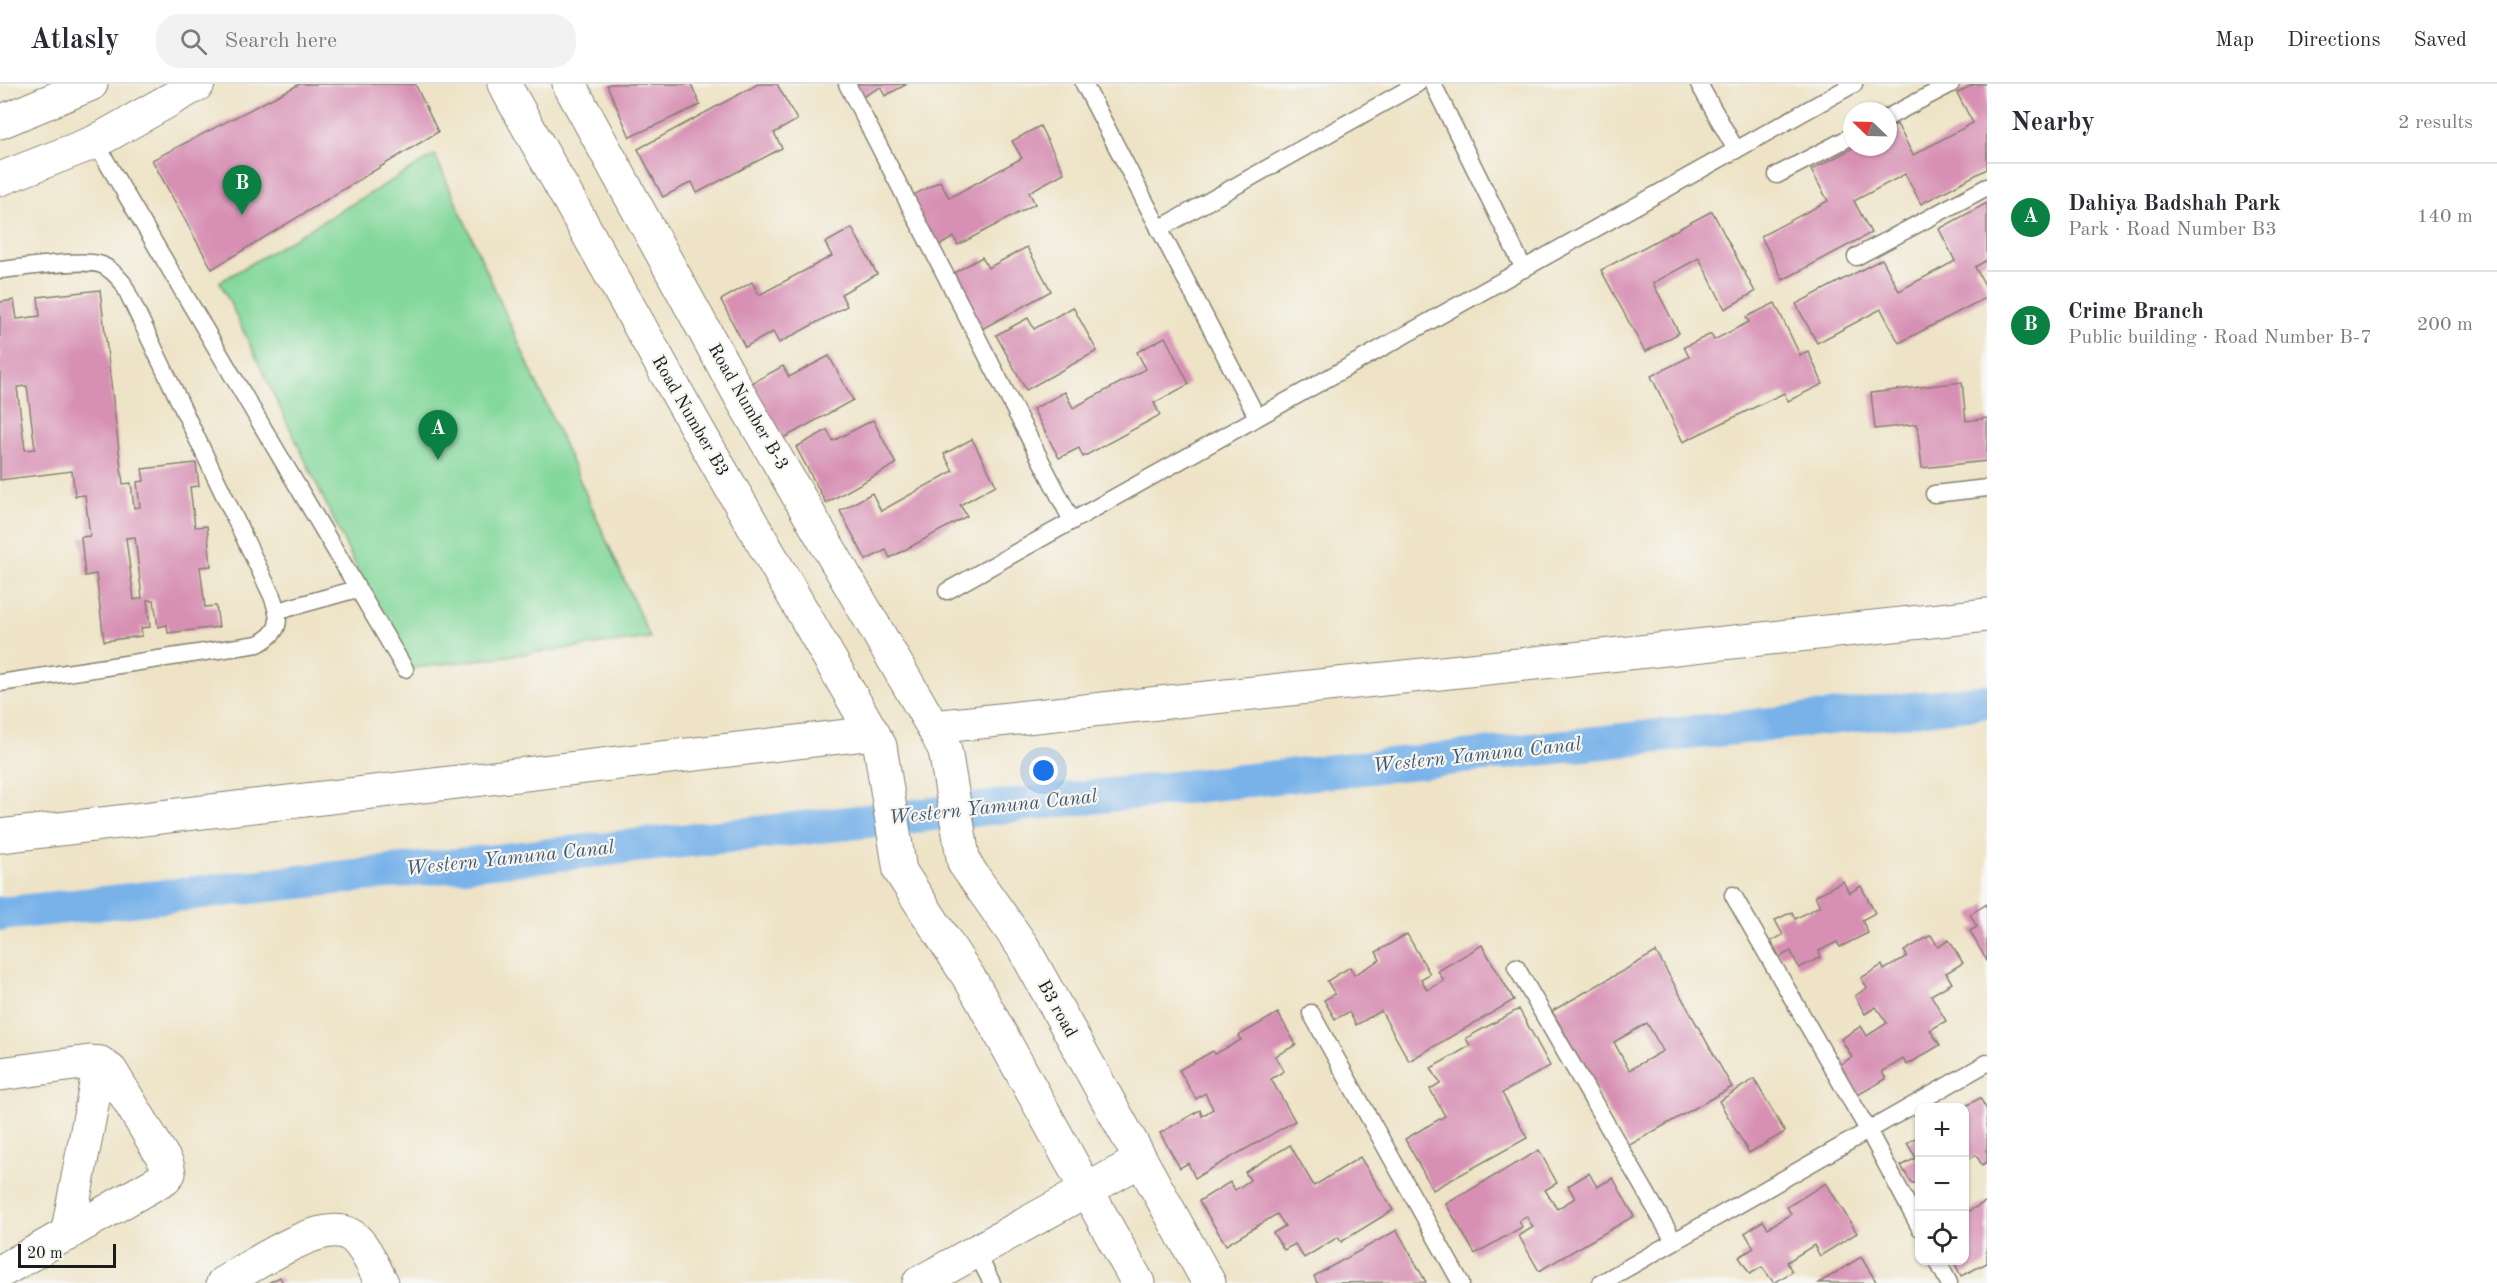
<!DOCTYPE html>
<meta charset="utf-8">
<style>
body{margin:0;font-family:"Old Standard TT",serif;background:#f2f2f3;color:#2b2b33}
.controls{position:absolute;right:18px;bottom:18px;display:grid;overflow:hidden;border-radius:12px;box-shadow:0 2px 4px #0004}
.controls button{width:54px;height:54px;display:grid;place-items:center;padding:0;border:0;border-bottom:2px solid #e1e1e2;background:#fff;color:#2b2b33;font:30px sans-serif}
.compass{position:absolute;left:1843px;top:18px;width:54px;height:54px;border-radius:50%;background:#fff;box-shadow:0 2px 4px #0004;rotate:293deg}
.scale{position:absolute;left:18px;bottom:15px;width:98px;box-sizing:border-box;padding-left:6px;border:3px solid #1c1c1c;border-top:0;font-size:16px;line-height:21px;white-space:nowrap;color:#1c1c1c;-webkit-text-stroke:4px #f6f6f2;paint-order:stroke}
.you{position:absolute;left:1044px;top:687px;width:21px;height:21px;margin:-15px;border:4px solid #fff;border-radius:50%;background:#1a73e8;box-shadow:0 0 0 9px #1a73e833}
.badge{display:grid;place-items:center;width:39px;height:39px;border-radius:50%;background:#0b8043;color:#fff;font-size:20px;font-weight:700}
.pin{position:absolute;translate:-50% -50px;filter:drop-shadow(0 2px 3px #0008)}
.pin::after{content:'';position:absolute;top:32px;width:21px;height:18px;background:inherit;clip-path:polygon(0 0,100% 0,50% 100%)}
.list{margin:0;padding:0;list-style:none}
h2{display:flex;justify-content:space-between;align-items:center;height:78px;margin:0;padding:0 24px;font-size:26px}
h2 small{font-size:20px;font-weight:400;color:#7c7c81}
.list li{display:grid;grid-template-columns:39px 1fr auto;gap:18px;align-items:center;box-sizing:border-box;height:108px;padding:0 24px;border-top:2px solid #e1e1e2}
.list b{display:block;font-size:22px;white-space:nowrap}
.list p{margin:0;font-size:20px;white-space:nowrap;color:#7c7c81}
.list em{font-size:20px;font-style:normal;color:#7c7c81}
.icon{flex:none;width:33px;height:33px;fill:none;stroke:currentColor;stroke-width:2;stroke-linecap:round;stroke-linejoin:round}
.map{position:relative;flex:none;width:1987px;height:1199px;overflow:hidden}
header{display:flex;align-items:center;gap:36px;box-sizing:border-box;height:84px;padding:0 30px;background:#fff;border-bottom:2px solid #e1e1e2}
header strong{font-size:28px}
nav{display:flex;gap:33px;margin-inline-start:auto;font-size:21px}
.search{width:420px;height:54px;background:#f2f2f3;display:flex;align-items:center;gap:15px;box-sizing:border-box;padding:0 21px;border-radius:24px;color:#7c7c81;font-size:22px}
main{display:flex}
aside{flex:1;background:#fff}
.map>svg:first-child{display:block}
.green{fill:#84d89b;stroke:#507a5c;stroke-width:1.5}
.lines{fill:none;stroke-linecap:round;stroke-linejoin:round}
.canal{stroke:#78b2e9;stroke-width:34}
.building{fill:#d78fb3;fill-rule:evenodd}
.service-casing{stroke:#858071;stroke-width:19}
.minor-casing{stroke:#858071;stroke-width:35}
.tertiary-casing{stroke:#858071;stroke-width:35}
.service{stroke:#fff;stroke-width:16}
.minor{stroke:#fff;stroke-width:33}
.tertiary{stroke:#fff;stroke-width:33}
.labels{text-anchor:middle;dominant-baseline:central;stroke-width:4.5;stroke-linejoin:round;paint-order:stroke}
.street-label{font-size:18px;fill:#1c1c1c;stroke:#f6f6f2}
.water-label{font-size:20px;font-style:italic;fill:#41586e;stroke:#f6f6f2}
</style>
<header>
<strong>Atlasly</strong>
<div class="search"><svg class="icon" aria-label="search" viewBox="0 0 24 24"><circle cx="10" cy="10" r="6"/><path d="M15 15l6 6"/></svg>Search here</div>
<nav><a>Map</a><a>Directions</a><a>Saved</a></nav>
</header>
<main>
<div class="map">
<svg width="1987" height="1199" viewBox="0 0 1987 1199">
<rect width="100%" height="100%" fill="#f6f6f2"/>
<filter id="ink" filterUnits="userSpaceOnUse"><feTurbulence type="fractalNoise" baseFrequency=".0167" numOctaves="2"/><feDisplacementMap in="SourceGraphic" scale="12" xChannelSelector="R" yChannelSelector="G"/><feConvolveMatrix kernelMatrix="1 2 1 2 8 2 1 2 1" color-interpolation-filters="sRGB"/></filter>
<filter id="wash" filterUnits="userSpaceOnUse"><feTurbulence type="fractalNoise" baseFrequency=".008" numOctaves="4" result="noise"/><feDisplacementMap in="SourceGraphic" scale="24" xChannelSelector="R" yChannelSelector="G"/><feGaussianBlur stdDeviation="1.35" result="paint"/><feColorMatrix in="noise" values="0 0 0 0 0 0 0 0 0 0 0 0 0 0 0 0 0 1.4 0 .05"/><feComposite in="paint" operator="in"/></filter>
<g filter="url(#wash)">
<rect width="100%" height="100%" fill="#eee3c6"/>
<polygon class="green" points="435,71 650,554 405,585 220,198"/>
<g class="lines">
<polyline class="canal" points="0,830 1987,617"/>
</g>
<g id="blocks">
<g class="building">
<polygon points="300,0 415,0 438,48 212,185 152,76"/>
<polygon points="610,0 691,0 700,21 630,53 607,1"/>
<polygon points="758,0 777,0 797,36 774,49 782,64 697,109 692,98 663,113 638,65"/>
<polygon points="855,0 907,0 885,12 881,3 862,13"/>
<polygon points="1974,0 1987,0 1987,85 1921,120 1905,90 1854,117 1871,149 1783,196 1761,152 1828,117 1811,86 1855,63 1888,63 1888,45 1897,40 1913,71 1973,39 1957,9"/>
<polygon points="1040,42 1064,89 1029,108 1035,120 958,161 954,153 935,164 908,114 940,97 949,114 1022,74 1012,57"/>
<polygon points="1987,119 1987,176 1975,183 1987,205 1987,213 1899,259 1881,225 1817,259 1796,220 1882,175 1899,207 1955,177 1939,145"/>
<polygon points="1712,127 1755,208 1725,225 1699,174 1653,199 1679,249 1645,268 1601,186"/>
<polygon points="852,144 877,190 841,210 847,222 779,259 773,248 745,263 721,216 752,198 759,211 832,172 825,159"/>
<polygon points="1027,163 1051,207 980,246 950,191 982,173 988,184"/>
<path d="M100 206 123 400 131 399 134 424 140 423 137 398 144 397 142 385 196 379 199 402 190 403 195 443 207 442 211 482 200 483 205 523 216 522 219 543 168 549 167 541 158 543 154 516H147L150 543 141 544 142 552 104 557 96 490 85 492 81 453 90 452 85 411 75 412 72 387 0 396V218L14 216 17 235 40 232 38 213ZM27 302 35 365 25 366 17 303ZM135 453 142 514 134 516 126 454Z"/>
<polygon points="1775,219 1800,271 1808,267 1823,300 1788,317 1784,309 1683,358 1651,292 1689,273 1684,263 1711,250 1714,256 1749,238 1746,233"/>
<polygon points="1073,223 1097,267 1026,306 996,251 1028,234 1034,245"/>
<polygon points="1165,253 1189,300 1154,319 1160,331 1083,373 1079,364 1059,374 1033,325 1065,308 1073,324 1146,285 1137,268"/>
<polygon points="829,272 853,316 782,355 752,299 783,282 789,293"/>
<polygon points="1962,298 1966,337 1987,334 1987,377 1922,384 1917,340 1875,345 1871,309"/>
<polygon points="873,336 896,380 826,419 796,363 827,346 833,357"/>
<polygon points="972,355 996,401 960,421 967,432 890,474 886,466 866,476 840,427 872,409 881,427 953,387 944,370"/>
<polygon points="1843,797 1849,809 1861,802 1875,829 1862,836 1868,849 1840,863 1837,858 1819,867 1821,873 1799,884 1791,867 1780,873 1771,857 1783,851 1775,836 1792,828 1795,835 1820,822 1815,812"/>
<polygon points="1987,820 1987,877 1970,847 1977,843 1970,830"/>
<polygon points="1407,850 1430,890 1421,895 1427,906 1444,897 1438,887 1482,861 1514,916 1409,977 1381,927 1356,941 1349,928 1335,935 1324,916 1335,910 1327,897 1350,883 1354,891 1380,876 1376,868"/>
<polygon points="1931,851 1938,863 1949,856 1963,879 1946,889 1952,899 1931,911 1946,937 1930,946 1940,961 1907,981 1903,975 1882,988 1886,995 1856,1012 1838,982 1852,973 1841,955 1861,942 1867,952 1887,939 1876,923 1865,930 1855,912 1867,904 1861,894 1882,881 1884,886 1907,872 1904,867"/>
<path d="M1656 868 1732 1003 1628 1062 1552 927ZM1647 939 1663 967 1629 986 1614 958Z"/>
<polygon points="1519,925 1550,982 1502,1009 1527,1054 1433,1106 1405,1055 1445,1032 1430,1005 1440,999 1431,984 1470,962 1466,954"/>
<polygon points="1278,929 1296,961 1275,972 1284,987 1271,995 1295,1037 1195,1094 1188,1079 1180,1084 1160,1049 1200,1026 1202,1032 1213,1025 1205,1009 1196,1015 1179,986 1213,967 1215,970 1241,956 1238,952"/>
<polygon points="1754,995 1785,1048 1749,1069 1719,1017"/>
<polygon points="1980,1014 1987,1026 1987,1078 1982,1081 1976,1071 1964,1078 1964,1023"/>
<polygon points="1920,1051 1920,1095 1912,1100 1901,1082 1916,1074 1907,1059"/>
<polygon points="1290,1061 1314,1102 1360,1073 1393,1126 1341,1158 1338,1153 1304,1174 1295,1160 1284,1166 1273,1149 1285,1142 1277,1130 1226,1161 1199,1117 1230,1098 1235,1106 1250,1096 1245,1088"/>
<polygon points="1539,1066 1557,1099 1545,1106 1557,1125 1575,1114 1568,1102 1589,1089 1597,1103 1613,1094 1634,1132 1539,1187 1519,1152 1533,1143 1526,1132 1519,1137 1522,1143 1475,1170 1446,1120"/>
<polygon points="1826,1099 1857,1149 1820,1172 1814,1161 1787,1178 1792,1188 1774,1199 1762,1183 1750,1190 1739,1173 1754,1164 1745,1149 1763,1137 1768,1144 1791,1130 1787,1123"/>
<polygon points="1987,1117 1987,1179 1961,1192 1953,1176 1964,1176 1964,1123 1967,1128"/>
<polygon points="1397,1146 1426,1198 1317,1199 1314,1192"/>
<polygon points="1861,1173 1877,1199 1819,1199"/>
<polygon points="280,1193 283,1199 268,1199"/>
</g>
</g>
</g>
<g filter="url(#ink)">
<use href="#blocks" fill-opacity="0" stroke="#858071" stroke-width="1.5"/>
<g class="lines">
<g class="service-casing">
<g id="service">
<polyline points="847,0 1072,437"/>
<polyline points="1084,0 1257,333"/>
<polyline points="1433,0 1524,185"/>
<polyline points="1699,0 1736,66"/>
<polyline points="1888,33 1951,0"/>
<polyline points="95,58 405,585"/>
<polyline points="1777,91 1852,52"/>
<polyline points="1159,145 1417,0"/>
<polyline points="1856,173 1987,103"/>
<path d="M0 186C23 184 83 174 102 181 111 185 117 192 123 199L272 512C281 536 282 547 258 560L0 599"/>
<polyline points="1934,410 1987,404"/>
<polyline points="947,507 1854,0"/>
<polyline points="278,527 357,505"/>
<polyline points="1733,811 1868,1046 1920,1144"/>
<polyline points="1516,883 1674,1157"/>
<polyline points="1311,929 1461,1199"/>
<polyline points="976,1168 992,1199"/>
<polyline points="1937,1176 1949,1199"/>
<polyline points="1601,1199 1987,979"/>
</g>
</g>
<g class="minor-casing">
<g id="minor">
<polyline points="0,990 89,978 100,979 111,987 167,1080 169,1089 165,1094 0,1188"/>
<polyline points="67,1151 100,979"/>
<path d="M223 1199C250 1184 324 1131 352 1152 366 1162 374 1185 382 1199"/>
<polyline points="919,1199 1141,1076"/>
</g>
</g>
<g class="tertiary-casing">
<g id="tertiary">
<polyline points="504,0 699,348 880,662 900,787 973,900 1138,1199"/>
<polyline points="569,0 743,317 933,643 945,666 964,779 1023,863 1209,1199"/>
<polyline points="0,38 91,0"/>
<polyline points="0,95 95,58 198,0"/>
<polyline points="933,643 1987,531"/>
<polyline points="0,752 873,649"/>
</g>
</g>
<use href="#service" class="service"/>
<use href="#minor" class="minor"/>
<use href="#tertiary" class="tertiary"/>
</g>
</g>
<g class="labels">
<g class="street-label">
<text transform="translate(748 323) rotate(60)">Road Number B-3</text>
<text transform="translate(690 332) rotate(60)">Road Number B3</text>
<text transform="translate(1057 925) rotate(61)">B3 road</text>
</g>
<g class="water-label">
<text transform="translate(1477 672) rotate(-6)">Western Yamuna Canal</text>
<text transform="translate(993 724) rotate(-6)">Western Yamuna Canal</text>
<text transform="translate(510 775) rotate(-6)">Western Yamuna Canal</text>
</g>
</g>
</svg>
<div class="controls">
<button>+</button>
<button>−</button>
<button><svg class="icon" aria-label="locate" viewBox="0 0 24 24"><circle cx="12" cy="12" r="6"/><path d="M12 2v4M12 18v4M2 12h4M18 12h4"/></svg></button>
</div>
<svg class="compass" viewBox="-18 -18 36 36"><path d="M0-13l5 13h-10z" fill="#e53935"/><path d="M0 13l5-13h-10z" fill="#7c7c81"/></svg>
<div class="scale">20 m</div>
<div class="you"></div>
<div class="pin badge" style="left:438px;top:376px">A</div>
<div class="pin badge" style="left:242px;top:131px">B</div>
</div>
<aside>
<h2>Nearby<small>2 results</small></h2>
<ul class="list">
<li><span class="badge">A</span><div><b>Dahiya Badshah Park</b><p>Park · Road Number B3</p></div><em>140 m</em></li>
<li><span class="badge">B</span><div><b>Crime Branch</b><p>Public building · Road Number B-7</p></div><em>200 m</em></li>
</ul>
</aside>
</main>
